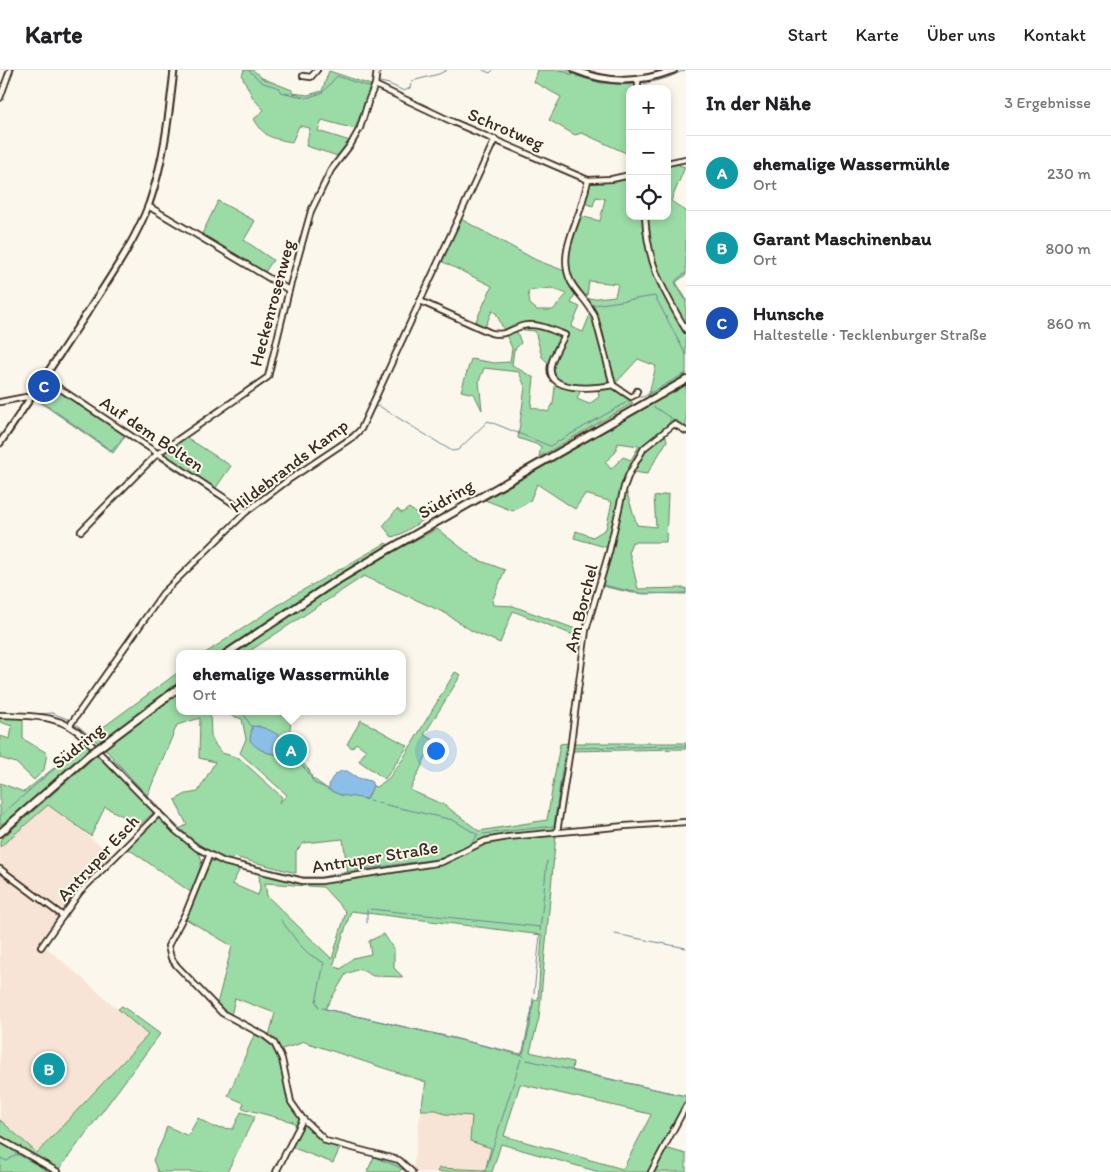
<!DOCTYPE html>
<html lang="de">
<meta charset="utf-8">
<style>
body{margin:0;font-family:Itim,sans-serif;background:#f6f6f6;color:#202124}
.controls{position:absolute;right:15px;top:15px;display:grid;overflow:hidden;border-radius:10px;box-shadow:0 2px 8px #0003}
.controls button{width:45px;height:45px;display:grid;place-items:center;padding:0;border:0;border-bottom:1px solid #e0e0e0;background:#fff;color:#202124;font:25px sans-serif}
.you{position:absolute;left:435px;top:680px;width:18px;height:18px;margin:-12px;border:4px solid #fff;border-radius:50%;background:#1a73e8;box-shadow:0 0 0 8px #1a73e833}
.badge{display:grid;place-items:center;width:32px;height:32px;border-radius:50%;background:#3b2a1e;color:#fff;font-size:16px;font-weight:700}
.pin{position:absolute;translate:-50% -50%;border:2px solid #fff;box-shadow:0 1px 5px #0006}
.popup{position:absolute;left:176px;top:580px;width:230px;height:65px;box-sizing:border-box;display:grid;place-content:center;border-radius:10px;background:#fff;filter:drop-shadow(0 1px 4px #0005);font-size:16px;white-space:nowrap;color:#757577}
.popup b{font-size:19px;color:#202124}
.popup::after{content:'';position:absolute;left:50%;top:100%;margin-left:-10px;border:10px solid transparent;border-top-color:#fff}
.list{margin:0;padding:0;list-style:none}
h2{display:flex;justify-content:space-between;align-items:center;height:65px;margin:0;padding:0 20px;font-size:21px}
h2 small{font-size:16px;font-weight:400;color:#757577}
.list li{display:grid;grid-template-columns:32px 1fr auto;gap:15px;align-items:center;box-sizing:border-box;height:75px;padding:0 20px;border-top:1px solid #e0e0e0}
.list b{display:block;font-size:19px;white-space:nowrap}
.list p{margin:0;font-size:16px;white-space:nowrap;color:#757577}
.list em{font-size:16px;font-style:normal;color:#757577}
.icon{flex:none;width:28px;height:28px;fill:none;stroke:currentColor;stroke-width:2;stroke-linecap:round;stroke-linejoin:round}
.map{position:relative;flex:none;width:686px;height:1102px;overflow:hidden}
header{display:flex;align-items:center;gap:30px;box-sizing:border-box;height:70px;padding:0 25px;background:#fff;border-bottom:1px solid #e0e0e0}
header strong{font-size:24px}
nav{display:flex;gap:28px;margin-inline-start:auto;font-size:18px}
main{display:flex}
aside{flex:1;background:#fff}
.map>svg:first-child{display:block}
.built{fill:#f7e4d6}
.green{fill:#9bdba5;stroke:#6b8262;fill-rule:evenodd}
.water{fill:#8cbfe8;stroke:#6c8397}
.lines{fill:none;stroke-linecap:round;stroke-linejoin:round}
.stream{stroke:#6c8397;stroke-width:1}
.minor-casing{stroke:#3b2a1e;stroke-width:8}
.tertiary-casing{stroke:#3b2a1e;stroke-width:9}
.secondary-casing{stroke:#3b2a1e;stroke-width:10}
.minor{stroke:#fbf7ec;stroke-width:4.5}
.tertiary{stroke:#fbf7ec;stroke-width:5}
.secondary{stroke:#fbf7ec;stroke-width:6}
.secondary-bridge-casing{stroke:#3b2a1e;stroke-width:10;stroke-linecap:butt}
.secondary-bridge{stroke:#fbf7ec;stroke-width:6}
.labels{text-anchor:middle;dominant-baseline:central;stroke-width:4;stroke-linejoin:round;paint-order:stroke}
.street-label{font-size:18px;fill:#3b2a1e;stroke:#fbf7ec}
</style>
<header>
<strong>Karte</strong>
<nav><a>Start</a><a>Karte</a><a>Über uns</a><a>Kontakt</a></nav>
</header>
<main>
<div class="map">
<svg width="686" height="1102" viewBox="0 0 686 1102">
<rect width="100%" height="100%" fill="#fbf7ec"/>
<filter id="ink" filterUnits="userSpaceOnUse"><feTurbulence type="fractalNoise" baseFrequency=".02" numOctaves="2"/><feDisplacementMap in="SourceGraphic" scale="10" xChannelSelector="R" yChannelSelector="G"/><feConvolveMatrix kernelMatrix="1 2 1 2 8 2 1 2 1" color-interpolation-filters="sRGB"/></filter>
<g filter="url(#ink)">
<g class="built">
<polygon points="48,735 113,785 79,819 40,872 148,965 37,1083 0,1050 0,777"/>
<polygon points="421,1040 437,1040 445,1044 472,1046 491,1077 485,1097 485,1102 483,1100 440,1098 437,1102 415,1102 413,1099"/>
</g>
<g class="green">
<path d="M244 0H253L262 8 292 20V23L308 25 322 21 329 1 371 15 355 59 322 50 318 61 350 71 338 86 306 76 310 58 299 56 292 72C271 68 265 68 254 49L264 40 253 28 242 6Z"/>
<polygon points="538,0 568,0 581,6 611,12 635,13 636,19 630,19 630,83 626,83 582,63 575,65 549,50 561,27 534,12"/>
<path d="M679 93V95L685 97 671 131 686 141V205L676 212 686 229V254C673 231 659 208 653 182H652L648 164 647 146H667V96Z"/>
<path d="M630 108V146H643L646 175 657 214 686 265V305L648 327 656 296 638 289 615 314C606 286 606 253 588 229L615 226 618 214 589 211 587 226 575 224 571 233 580 237 571 257 583 262 591 242 609 314 563 315 562 318 581 319 577 329 589 334 599 327 598 320 612 318 633 333 539 387 541 376 518 368 525 317 519 302 484 298 479 311 482 340 474 324 461 321 471 289 494 293 510 292 512 278 496 243 492 241 485 257 475 253 492 216 441 191 461 149 536 190 570 203C568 177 571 170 580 146L600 151 605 129 596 127 593 136 584 133 590 113ZM551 218 567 224 553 240H537L530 234 528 221ZM516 259 535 261 542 287 554 298 556 308 553 334 548 342 531 337 534 308 512 295 514 280 521 273Z"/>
<polygon points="218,131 255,151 244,170 273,190 265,202 202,164"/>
<polygon points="44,311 126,365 113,383 34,328"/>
<path d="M686 314V357L670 350 665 363 667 371 647 404 633 402 625 417 637 455 656 457 654 427 668 424 666 472H632L629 481 638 519 686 518V524L633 523 601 516 612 479 574 468 576 461 593 467 606 459 612 432 585 424 575 439 537 414 530 431 513 441 485 430ZM618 373 639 376 631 390 623 387 611 399 605 392 615 383Z"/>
<polygon points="186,367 231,396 215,419 160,384"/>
<polygon points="409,438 425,449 401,464 392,467 383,456 397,439 402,443"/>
<polygon points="437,459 476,489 505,500 492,531 493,535 513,536 581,561 581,568 513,541 500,573 472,561 445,543 364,506 245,584 233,584 315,528 400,478"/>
<polygon points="386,473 391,477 314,522 221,584 204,584 289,528"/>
<polygon points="180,601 180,612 98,673 91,666"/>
<path d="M455 602 461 605 424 665 434 670 410 720 446 736 479 761 547 750 560 674 569 673H686V679L567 681 556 764 539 948 530 982 573 992 572 1001 686 1026 685 1034 648 1102H599L501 1074 492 1102H437L439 1098 484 1100 485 1101 491 1078 470 1071 472 1046 444 1044 437 1040H421L426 1012 302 971 299 974 278 980 272 968 269 966 275 943 235 928 231 946 223 941 217 934 232 876 186 849 208 793 212 791 240 799 232 814 258 825 260 819 259 803C295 812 314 815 352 809L351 804H348L343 769 304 773 296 781V803L234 787 229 791C209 784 195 775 179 759L187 755 175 730 186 724 198 722 215 692 199 688 200 648 177 655 147 726 105 679 144 646 180 621V641H210L211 666 216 676 222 683 239 688 282 727 279 733 287 725 240 683 246 669 242 649 217 641H274L291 650 287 684 299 689 309 700 312 708 329 720 341 725 360 726 366 730 373 716 376 717 388 709 403 689ZM259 656 282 667 277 684C268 684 255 679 252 669 251 666 252 661 252 657ZM443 790 440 795 375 805V800ZM265 813 323 817 346 842 332 889 267 826ZM351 841 542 865 538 930H534L523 981 520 985 450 967 325 939 346 904 360 899 373 906 403 907 394 898V880L384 864 369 871 371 884 353 888 341 899 333 896ZM520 1014 650 1044 651 1045 623 1099 504 1066Z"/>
<polygon points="0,647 23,648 23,669 47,683 44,700 34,710 16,693 0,688 0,666 10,669 12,656 0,652"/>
<polygon points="361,650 408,676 385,709 359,691 366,680 356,673 352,678 347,674"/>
<polygon points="85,673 92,678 11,748 0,755 0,713 24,722"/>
<polygon points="98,684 154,742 140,755 105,737 91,766 48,735 0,777 0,770"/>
<polygon points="158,746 200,785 202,791 192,823 127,778"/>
<polygon points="122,936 160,964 57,1102 0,1102 0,1050 37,1083 148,965 118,939"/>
<path d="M255 963C287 980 279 1004 289 1033 293 1043 316 1067 326 1072 331 1074 336 1075 341 1076L333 1093 291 1077 297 1057 293 1052 242 1038 244 1033 228 1026Z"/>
<polygon points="241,1042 255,1046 227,1102 158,1102 153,1090 163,1069 167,1056 188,1066 198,1048 213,1057 233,1059"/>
<polygon points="665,1078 686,1084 686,1102 654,1102"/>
<polygon points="374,1087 397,1092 404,1097 399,1102 367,1102"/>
</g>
<g class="water">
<path d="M252 656C264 656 277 663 286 671 286 693 257 682 250 670Z"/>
<path d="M342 701H347L358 708 371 711 373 716 367 729 341 725 329 720C328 711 334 704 342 701Z"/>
</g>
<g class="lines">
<g class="stream">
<polyline points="248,0 263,13 280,18 280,22 304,27"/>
<polyline points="483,0 490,3 493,0"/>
<polyline points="561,0 572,5"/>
<polyline points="576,6 601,13 633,15"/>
<polyline points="380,12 389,14 404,21 410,18 412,11 439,4 447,0"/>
<polyline points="644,14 667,8 685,0"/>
<polyline points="306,28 322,23 337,6 369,17 371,16"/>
<polyline points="686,203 677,209 675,213 686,231"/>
<polyline points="594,235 655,226 686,285"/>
<polyline points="39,330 112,381 123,367 125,366"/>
<polyline points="654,337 686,358"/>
<polyline points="365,358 375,337 379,336 452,381 458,380 488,351 550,376 636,327 643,327 686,303"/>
<polyline points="136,373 154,385"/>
<polyline points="157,388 240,442"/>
<polyline points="301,399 356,360"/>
<polyline points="247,437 275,417"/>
<polyline points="603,515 643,524 686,523"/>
<polyline points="242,641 252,658"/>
<polyline points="36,644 52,643 70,650"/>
<polyline points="75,653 92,668"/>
<polyline points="573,678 686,676"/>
<polyline points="286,681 292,686"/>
<polyline points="108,685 157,735"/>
<polyline points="279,688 288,688 291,686"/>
<polyline points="296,690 308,702 314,713 328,719"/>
<polyline points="369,731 453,750 478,765"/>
<path d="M163 742C183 762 201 780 228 789"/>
<polyline points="0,746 84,673"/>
<polyline points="483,764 554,756 565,680 568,678"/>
<polyline points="236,791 299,806"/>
<path d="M356 800 438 789C450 785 473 778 477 765"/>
<polyline points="302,807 321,807 351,801"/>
<polyline points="370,839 540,857"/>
<polyline points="281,850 299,874 309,884 324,893 316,932 319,937"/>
<polyline points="367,853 367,840"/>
<polyline points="540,861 547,791"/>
<polyline points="615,864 686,878"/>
<polyline points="534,923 540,865"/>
<polyline points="322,938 521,984 524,987"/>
<polyline points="523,984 530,956 533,928"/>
<polyline points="527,990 685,1026"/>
<polyline points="0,1088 7,1091 15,1085 19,1085 50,1102"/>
<polyline points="376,1088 397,1096 406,1102"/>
<polyline points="487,1096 521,989"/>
</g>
<g class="minor-casing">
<g id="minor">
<polyline points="303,6 311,7 317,0"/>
<polyline points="638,11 638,19"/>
<polyline points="375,15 453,52 588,110 612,109 630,105"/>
<polyline points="0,28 10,0"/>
<polyline points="667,93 686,89"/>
<path d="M588 110C586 120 583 130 580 140 572 163 559 188 571 212 578 225 589 232 595 247L613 315 631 327 635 325 637 321"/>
<polyline points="148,136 289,220"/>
<path d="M645 146C648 196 662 218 686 260"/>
<path d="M420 231 491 263C505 266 509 260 522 256 536 252 552 260 565 265 560 274 553 285 551 295 545 324 596 318 613 315"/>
<polyline points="44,308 246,442"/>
<polyline points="0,332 26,327 30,328"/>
<polyline points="81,461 157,384 268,307 289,220 311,141 331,100 351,74 360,58 369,29 375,15 377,0"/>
<path d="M0 645C32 646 61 644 85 668L176 761 197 778 224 792 303 811H321L442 792 485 771 508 767 625 756 686 752"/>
<polyline points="70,655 163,523 246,442 287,411 353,367 361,359 495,69"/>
<polyline points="557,762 570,680 586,560 609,482 624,417 629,404 644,378 674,354 686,361"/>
<polyline points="209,786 187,840 168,876 171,888 177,896 222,943 265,966 274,973 282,989 291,1032 303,1049 326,1071 399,1090 412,1102"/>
<polyline points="0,799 63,846"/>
<polyline points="41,877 80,822 159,743"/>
<polyline points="0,1069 58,1102"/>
<polyline points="276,1102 303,1049"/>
<polyline points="651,1102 686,1036"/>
</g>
</g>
<g class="tertiary-casing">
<g id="tertiary">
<path d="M575 0C609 14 640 13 674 0"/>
<path d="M0 373C31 328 61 282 91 237 112 204 135 171 149 134 164 91 169 45 174 0"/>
</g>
</g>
<g class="secondary-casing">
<g id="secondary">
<polyline points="226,584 328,516 386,481 686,310"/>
<polyline points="104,674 180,617"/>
<polyline points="0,763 89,685"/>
</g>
</g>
<use href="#minor" class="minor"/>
<use href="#tertiary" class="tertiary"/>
<use href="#secondary" class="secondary"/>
<g class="secondary-bridge-casing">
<polyline id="secondary-bridge" points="89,685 104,674"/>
</g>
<use href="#secondary-bridge" class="secondary-bridge"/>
</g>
</g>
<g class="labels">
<g class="street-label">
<text transform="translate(506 59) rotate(23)">Schrotweg</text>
<text transform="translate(272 233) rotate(-75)">Heckenrosenweg</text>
<text transform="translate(152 364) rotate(34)">Auf dem Bolten</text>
<text transform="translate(289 396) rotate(-37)">Hildebrands Kamp</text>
<text transform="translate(446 429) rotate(-30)">Südring</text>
<text transform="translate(581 538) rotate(-76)">Am Borchel</text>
<text transform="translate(78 676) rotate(-39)">Südring</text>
<text transform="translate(375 787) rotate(-9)">Antruper Straße</text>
<text transform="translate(98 788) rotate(-47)">Antruper Esch</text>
</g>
</g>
</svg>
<div class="controls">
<button>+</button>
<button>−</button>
<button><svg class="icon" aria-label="locate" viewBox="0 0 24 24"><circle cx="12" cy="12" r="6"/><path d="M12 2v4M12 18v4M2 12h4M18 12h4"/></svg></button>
</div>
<div class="you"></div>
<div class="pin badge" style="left:291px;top:680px;background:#0f9aa8">A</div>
<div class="popup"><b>ehemalige Wassermühle</b>Ort</div>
<div class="pin badge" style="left:49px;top:999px;background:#0f9aa8">B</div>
<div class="pin badge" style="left:44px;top:316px;background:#1a4fb4">C</div>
</div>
<aside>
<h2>In der Nähe<small>3 Ergebnisse</small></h2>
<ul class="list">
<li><span class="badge" style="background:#0f9aa8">A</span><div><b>ehemalige Wassermühle</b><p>Ort</p></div><em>230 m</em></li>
<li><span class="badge" style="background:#0f9aa8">B</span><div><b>Garant Maschinenbau</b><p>Ort</p></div><em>800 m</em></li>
<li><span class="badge" style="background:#1a4fb4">C</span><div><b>Hunsche</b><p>Haltestelle · Tecklenburger Straße</p></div><em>860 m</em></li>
</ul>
</aside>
</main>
